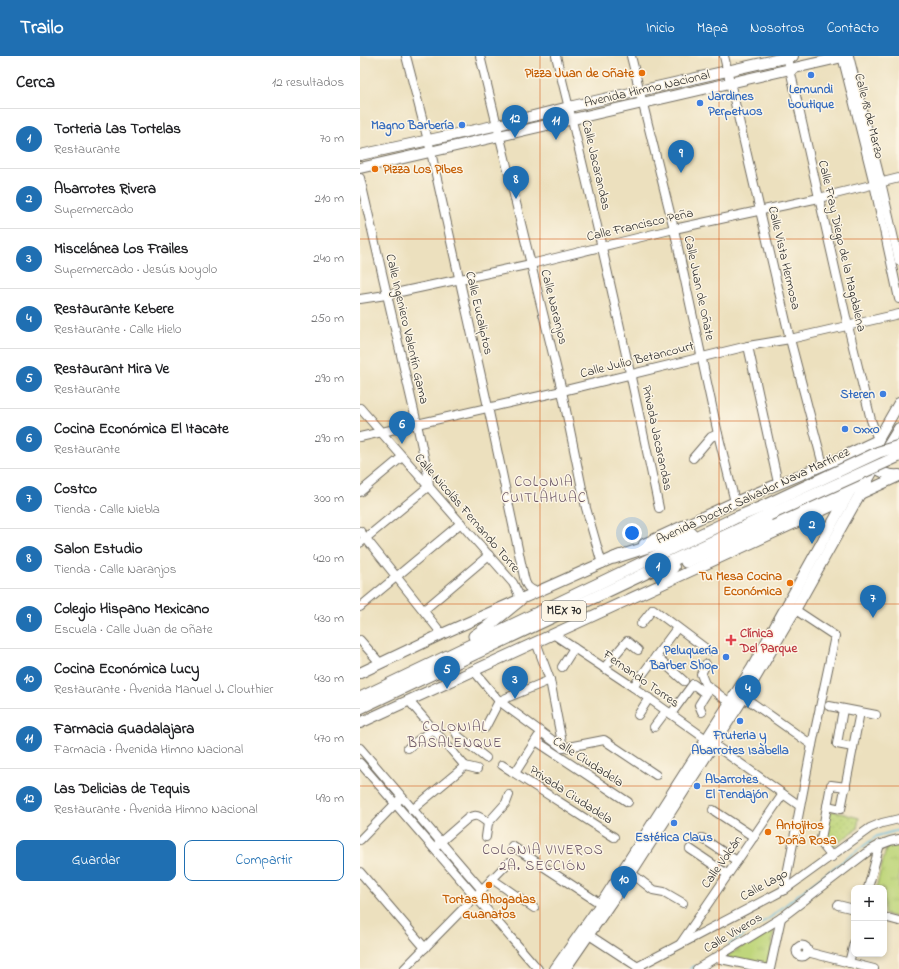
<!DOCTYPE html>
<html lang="es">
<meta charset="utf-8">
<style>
body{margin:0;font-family:"Indie Flower",sans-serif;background:#f6f6f6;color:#202124}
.controls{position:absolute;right:12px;bottom:12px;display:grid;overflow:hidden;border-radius:8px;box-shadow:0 2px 6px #0003}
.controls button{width:36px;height:36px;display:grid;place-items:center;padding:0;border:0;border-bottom:1px solid #e0e0e0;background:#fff;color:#202124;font:20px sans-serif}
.you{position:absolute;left:272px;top:477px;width:14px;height:14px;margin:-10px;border:3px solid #fff;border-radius:50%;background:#1a73e8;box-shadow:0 0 0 6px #1a73e833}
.badge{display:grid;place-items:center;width:26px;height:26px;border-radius:50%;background:#1f6fb2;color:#fff;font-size:13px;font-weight:700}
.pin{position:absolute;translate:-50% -33px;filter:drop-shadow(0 1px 2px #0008)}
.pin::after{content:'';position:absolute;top:21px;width:14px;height:12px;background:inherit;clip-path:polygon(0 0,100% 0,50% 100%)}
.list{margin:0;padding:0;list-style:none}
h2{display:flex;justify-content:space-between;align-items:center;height:52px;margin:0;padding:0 16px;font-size:17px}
h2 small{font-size:13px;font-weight:400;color:#757577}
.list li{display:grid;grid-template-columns:26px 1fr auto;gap:12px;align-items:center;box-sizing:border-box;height:60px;padding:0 16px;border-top:1px solid #e0e0e0}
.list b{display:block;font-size:15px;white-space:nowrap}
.list p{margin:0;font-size:13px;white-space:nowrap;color:#757577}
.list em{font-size:13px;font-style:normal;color:#757577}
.actions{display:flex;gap:8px;padding:12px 16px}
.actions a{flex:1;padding:9px 0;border:1px solid #1f6fb2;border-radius:8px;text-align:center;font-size:14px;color:#1f6fb2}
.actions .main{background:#1f6fb2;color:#fff}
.map{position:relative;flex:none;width:539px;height:913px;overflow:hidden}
header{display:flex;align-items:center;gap:24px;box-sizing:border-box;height:56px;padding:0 20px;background:#1f6fb2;color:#fff}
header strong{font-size:19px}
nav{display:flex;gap:22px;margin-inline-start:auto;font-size:14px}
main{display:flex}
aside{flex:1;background:#fff}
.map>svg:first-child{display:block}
.park{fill:url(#park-tufts);stroke:#758053}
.garden{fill:url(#garden-dots);stroke:#758053}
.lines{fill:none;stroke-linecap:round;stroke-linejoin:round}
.stream{stroke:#66bee3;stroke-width:1.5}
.minor-casing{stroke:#6f6a5e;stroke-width:10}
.major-casing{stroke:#6f6a5e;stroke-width:12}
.highway-casing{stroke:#6f6a5e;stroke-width:13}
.minor{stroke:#fff;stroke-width:8}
.major{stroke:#fff;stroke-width:10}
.highway{stroke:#fff;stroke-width:11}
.highway-bridge-casing{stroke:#6f6a5e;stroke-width:13;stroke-linecap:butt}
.highway-bridge{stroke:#fff;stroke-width:11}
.grid{fill:none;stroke:#d5540f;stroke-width:1;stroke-opacity:0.55}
.food-dot{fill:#e8710a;stroke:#fcf5e5;stroke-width:1.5}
.shop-dot{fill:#3f7fe0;stroke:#fcf5e5;stroke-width:1.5}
.health-dot{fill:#e0444e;stroke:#fcf5e5;stroke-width:1.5}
.labels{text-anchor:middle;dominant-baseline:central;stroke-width:3;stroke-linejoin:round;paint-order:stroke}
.shield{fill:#fcf5e5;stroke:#6a6863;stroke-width:1}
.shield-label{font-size:12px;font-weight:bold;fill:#2b2b2b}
.food-label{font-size:13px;font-weight:bold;fill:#c56008;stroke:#fcf5e5;text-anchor:end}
.street-label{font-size:13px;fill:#2b2b2b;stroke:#fcf5e5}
.shop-label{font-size:13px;font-weight:bold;fill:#366cbe;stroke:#fcf5e5}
.health-label{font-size:13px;font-weight:bold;fill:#be3a42;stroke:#fcf5e5;text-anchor:start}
.neighbourhood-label{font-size:14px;letter-spacing:1px;fill:#6a5565;stroke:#fcf5e5}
</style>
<header>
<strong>Trailo</strong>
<nav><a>Inicio</a><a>Mapa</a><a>Nosotros</a><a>Contacto</a></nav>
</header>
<main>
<aside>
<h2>Cerca<small>12 resultados</small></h2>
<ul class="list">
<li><span class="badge">1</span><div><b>Torteria Las Tortelas</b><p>Restaurante</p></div><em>70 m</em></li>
<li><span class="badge">2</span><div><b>Abarrotes Rivera</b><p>Supermercado</p></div><em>210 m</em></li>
<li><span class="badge">3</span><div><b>Miscelánea Los Frailes</b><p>Supermercado · Jesús Noyolo</p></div><em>240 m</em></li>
<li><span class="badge">4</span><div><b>Restaurante Kebere</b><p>Restaurante · Calle Hielo</p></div><em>250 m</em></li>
<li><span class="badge">5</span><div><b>Restaurant Mira Ve</b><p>Restaurante</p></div><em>290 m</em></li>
<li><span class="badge">6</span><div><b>Cocina Económica El Itacate</b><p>Restaurante</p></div><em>290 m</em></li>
<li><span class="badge">7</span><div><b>Costco</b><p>Tienda · Calle Niebla</p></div><em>300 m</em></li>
<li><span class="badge">8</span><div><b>Salon Estudio</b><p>Tienda · Calle Naranjos</p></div><em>420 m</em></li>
<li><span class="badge">9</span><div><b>Colegio Hispano Mexicano</b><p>Escuela · Calle Juan de Oñate</p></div><em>430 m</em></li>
<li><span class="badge">10</span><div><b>Cocina Económica Lucy</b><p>Restaurante · Avenida Manuel J. Clouthier</p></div><em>430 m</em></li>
<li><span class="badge">11</span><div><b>Farmacia Guadalajara</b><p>Farmacia · Avenida Himno Nacional</p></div><em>470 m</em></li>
<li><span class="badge">12</span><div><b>Las Delicias de Tequis</b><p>Restaurante · Avenida Himno Nacional</p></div><em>490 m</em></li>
</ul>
<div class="actions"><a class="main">Guardar</a><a>Compartir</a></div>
</aside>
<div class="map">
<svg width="539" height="913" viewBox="0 0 539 913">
<defs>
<pattern id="park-tufts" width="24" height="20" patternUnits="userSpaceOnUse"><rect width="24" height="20" fill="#bfd67b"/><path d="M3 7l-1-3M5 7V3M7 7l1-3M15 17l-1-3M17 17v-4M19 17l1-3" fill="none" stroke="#a4b86a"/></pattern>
<pattern id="garden-dots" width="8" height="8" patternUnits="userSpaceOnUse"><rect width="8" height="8" fill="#bfd67b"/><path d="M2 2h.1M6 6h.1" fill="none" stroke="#a4b86a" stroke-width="1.8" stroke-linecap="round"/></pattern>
</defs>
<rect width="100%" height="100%" fill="#fcf5e5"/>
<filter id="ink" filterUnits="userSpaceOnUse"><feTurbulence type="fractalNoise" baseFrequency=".025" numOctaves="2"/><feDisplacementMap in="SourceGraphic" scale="8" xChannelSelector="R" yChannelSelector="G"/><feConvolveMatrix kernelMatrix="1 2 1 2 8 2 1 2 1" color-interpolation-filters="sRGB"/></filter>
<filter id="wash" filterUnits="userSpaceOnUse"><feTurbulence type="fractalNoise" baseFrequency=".012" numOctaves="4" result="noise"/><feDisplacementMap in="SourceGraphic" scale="16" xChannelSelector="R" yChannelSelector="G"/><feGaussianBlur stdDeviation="0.9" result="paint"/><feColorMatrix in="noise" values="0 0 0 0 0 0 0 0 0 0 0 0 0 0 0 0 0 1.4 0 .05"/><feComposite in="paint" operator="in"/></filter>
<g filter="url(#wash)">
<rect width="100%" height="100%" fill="#ece0be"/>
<g class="park">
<polygon points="530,790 539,790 539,862 524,858 524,832 516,832 526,793"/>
<polygon points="414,871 410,909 365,901"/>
</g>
<polygon class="garden" points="473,755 499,762 497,773 473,790 468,788 465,781 469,757"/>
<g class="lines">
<g class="stream">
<polyline points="369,889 411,861 440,837 517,780 539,774"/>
<polyline points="330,913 335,910"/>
</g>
</g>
</g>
<g filter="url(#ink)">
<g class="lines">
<g class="minor-casing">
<g id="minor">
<path d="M46 0 71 96 128 351 164 521C166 530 168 533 178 536"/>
<polyline points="120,0 202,335 226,452 242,508"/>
<path d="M196 0C234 150 267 300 299 452"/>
<polyline points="271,0 314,173 358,378 375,446"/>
<polyline points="364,0 430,283 463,409"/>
<polyline points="427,0 488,270 511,364 518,384"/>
<polyline points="482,0 514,128 539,243"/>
<polyline points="489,0 521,126 539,205"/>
<polyline points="0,122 57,368 68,419 69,430 0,487"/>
<polyline points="0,243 26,239 171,208 314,173 459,142 539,122"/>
<polyline points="388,290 418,427"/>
<polyline points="0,352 153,527 158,537 159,545"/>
<polyline points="0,381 202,335 388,290 430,283 539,258"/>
<polyline points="333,402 351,381 358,378"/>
<polyline points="0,436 42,401"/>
<polyline points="0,475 82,578"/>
<polyline points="0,551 101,467"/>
<polyline points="64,554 129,499"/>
<polyline points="281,568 293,553 349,595"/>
<polyline points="193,578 273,631 440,750"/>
<polyline points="0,584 20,607"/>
<polyline points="176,586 190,624 203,692"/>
<polyline points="296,600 324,625"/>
<polyline points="346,608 341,618 345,628 370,647"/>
<polyline points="202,611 214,592"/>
<polyline points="244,612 267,585 278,594"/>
<polyline points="114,615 139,645 203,692"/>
<polyline points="273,631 317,572"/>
<polyline points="384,641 452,689"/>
<polyline points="49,645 105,710"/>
<polyline points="469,650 516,659"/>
<polyline points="483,653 477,688 493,691"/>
<polyline points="311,658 333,628 346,638 339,649 342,656"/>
<polyline points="278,659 289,642"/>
<polyline points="294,671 306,655"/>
<polyline points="125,672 139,645 190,624"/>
<polyline points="94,673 98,680 126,702"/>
<polyline points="176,685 268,746"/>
<polyline points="0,692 122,834"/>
<polyline points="48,692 73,673"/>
<polyline points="203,692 244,684 296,719"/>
<polyline points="0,707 178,913"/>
<polyline points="142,709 254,781"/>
<polyline points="105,710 117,713"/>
<polyline points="155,717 178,681"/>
<polyline points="467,750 481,753 500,656"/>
<polyline points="52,754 105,710"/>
<polyline points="353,754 394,781"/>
<polyline points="126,781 128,767 146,747 149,739"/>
<polyline points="342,782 377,805"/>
<polyline points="0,784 39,744"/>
<path d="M77 789 108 762C117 757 120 761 128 767"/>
<polyline points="152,790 241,848"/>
<polyline points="330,793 367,818"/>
<polyline points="472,801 461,787 461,783 471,729 486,731"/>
<polyline points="0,816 65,892"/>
<polyline points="271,817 293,834 304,836 323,847"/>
<polyline points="132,823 174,852"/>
<polyline points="508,832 520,788"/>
<polyline points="424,834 452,689 475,580 431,551"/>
<polyline points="478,849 494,853"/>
<polyline points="524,861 539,865"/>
<polyline points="229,879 281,913"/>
<polyline points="321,887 423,738"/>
<circle cx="442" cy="895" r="5.5"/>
<polyline points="447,896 514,913"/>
<polyline points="356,902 409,913"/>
<polyline points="489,907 494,887"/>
<polyline points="277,911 424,834 510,772 522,767 539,763"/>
<polyline points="44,913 148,807"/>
<path d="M337 913 421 862 506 797C517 790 526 785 539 783"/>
<polyline points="410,913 421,862"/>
</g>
</g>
<g class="major-casing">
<g id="major">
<polyline points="0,99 138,69 209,51 433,0"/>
<polyline points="0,112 487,0"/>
<polyline points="507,403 539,347"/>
<path d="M511 407C519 416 527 420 539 419"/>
<polyline points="500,438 539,420"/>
<polyline points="284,488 375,446 476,404 518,384"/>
<polyline points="303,524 314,511"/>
<polyline points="0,617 82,578 260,499"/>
<path d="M0 667C162 593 323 517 485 444"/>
<polyline points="195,913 241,848 392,612 493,430"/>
<polyline points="205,913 271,817 384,641 435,554 515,411 539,372"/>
</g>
</g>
<g class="highway-casing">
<g id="highway">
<polyline points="254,502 331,477"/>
<polyline points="326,506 507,426"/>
<path d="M114 580C130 570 144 557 159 545"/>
<polyline points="0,642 375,462 404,450"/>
<polyline points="0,652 409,459"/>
</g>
</g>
<use href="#minor" class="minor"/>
<use href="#major" class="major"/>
<use href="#highway" class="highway"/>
<g class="highway-bridge-casing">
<g id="highway-bridge">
<polyline points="404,450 519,396 539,390"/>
<polyline points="409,459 539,400"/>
</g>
</g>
<use href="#highway-bridge" class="highway-bridge"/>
</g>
</g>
<path class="grid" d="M180 0V913M359 0V913M0 183H539M0 365H539M0 548H539M0 730H539"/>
<g class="food-dot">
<circle cx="282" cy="17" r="4"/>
<circle cx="15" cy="113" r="4"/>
<circle cx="430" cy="527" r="4"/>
<circle cx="408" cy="776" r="4"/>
<circle cx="129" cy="829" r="4"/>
</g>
<g class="shop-dot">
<circle cx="451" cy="19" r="4"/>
<circle cx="340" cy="47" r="4"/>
<circle cx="102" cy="69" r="4"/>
<circle cx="523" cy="338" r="4"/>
<circle cx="485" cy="373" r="4"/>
<circle cx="366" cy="601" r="4"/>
<circle cx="380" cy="665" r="4"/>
<circle cx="337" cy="730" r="4"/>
<circle cx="314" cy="767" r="4"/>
</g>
<path class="health-dot" d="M369 578h4v4h4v4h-4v4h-4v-4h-4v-4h4z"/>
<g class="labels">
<rect class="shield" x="182" y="545" width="44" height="20" rx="3"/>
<g class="shield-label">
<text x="204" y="555">MEX 70</text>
</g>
<g class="food-label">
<text x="274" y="17">Pizza Juan de Oñate</text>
<text x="23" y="113" text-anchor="start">Pizza Los Pibes</text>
<text x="422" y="520">Tu Mesa Cocina<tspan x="422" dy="15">Económica</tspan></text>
<text x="416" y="769" text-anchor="start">Antojitos<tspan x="416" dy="15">Doña Rosa</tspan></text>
<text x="129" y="843" text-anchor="middle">Tortas Ahogadas<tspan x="129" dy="15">Guanatos</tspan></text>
</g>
<g class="street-label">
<text transform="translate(287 33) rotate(-13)">Avenida Himno Nacional</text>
<text transform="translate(509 60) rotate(76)">Calle 18 de Marzo</text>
<text transform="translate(236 109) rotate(77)">Calle Jacarandas</text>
<text transform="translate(280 169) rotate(-13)">Calle Francisco Peña</text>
<text transform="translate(482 190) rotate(77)">Calle Fray Diego de la Magdalena</text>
<text transform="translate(424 202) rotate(77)">Calle Vista Hermosa</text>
<text transform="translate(339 232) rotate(78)">Calle Juan de Oñate</text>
<text transform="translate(194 251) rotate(76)">Calle Naranjos</text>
<text transform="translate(119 257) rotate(77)">Calle Eucaliptos</text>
<text transform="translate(47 273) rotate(77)">Calle Ingeniero Valentín Gama</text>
<text transform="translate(277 304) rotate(-14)">Calle Julio Betancourt</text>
<text transform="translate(297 382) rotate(78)">Privada Jacarandas</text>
<text transform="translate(393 440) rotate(-25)">Avenida Doctor Salvador Nava Martínez</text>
<text transform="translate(107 457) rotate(49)">Calle Nicolás Fernando Torre</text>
<text transform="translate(281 623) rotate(35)">Fernando Torres</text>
<text transform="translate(228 706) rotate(33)">Calle Ciudadela</text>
<text transform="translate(211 739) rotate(33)">Privada Ciudadela</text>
<text transform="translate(362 806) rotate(-55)">Calle Volcán</text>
<text transform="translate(404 829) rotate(-29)">Calle Lago</text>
<text transform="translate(373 877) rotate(-31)">Calle Viveros</text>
</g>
<g class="shop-label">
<text x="451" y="33">Lemundi<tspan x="451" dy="15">boutique</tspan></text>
<text x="348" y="40" text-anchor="start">Jardines<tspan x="348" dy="15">Perpetuos</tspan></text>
<text x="94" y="69" text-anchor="end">Magno Barbería</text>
<text x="515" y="338" text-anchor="end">Steren</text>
<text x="493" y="373" text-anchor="start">Oxxo</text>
<text x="358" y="594" text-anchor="end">Peluquería<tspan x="358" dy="15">Barber Shop</tspan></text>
<text x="380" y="679">Fruteria y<tspan x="380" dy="15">Abarrotes Isabella</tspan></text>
<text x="345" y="723" text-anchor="start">Abarrotes<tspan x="345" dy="15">El Tendajón</tspan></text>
<text x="314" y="781">Estética Claus</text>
</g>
<g class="health-label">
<text x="380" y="577">Clínica<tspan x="380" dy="15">Del Parque</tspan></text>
</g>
<g class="neighbourhood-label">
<text x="184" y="426">COLONIA<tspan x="184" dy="16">CUITLÁHUAC</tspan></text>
<text x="95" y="671">COLONIAL<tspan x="95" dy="16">BASALENQUE</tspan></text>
<text x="183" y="794">COLONIA VIVEROS<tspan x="183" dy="16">2A. SECCIÓN</tspan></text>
</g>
</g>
</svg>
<div class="controls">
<button>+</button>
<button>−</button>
</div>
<div class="you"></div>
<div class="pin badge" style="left:298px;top:530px">1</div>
<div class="pin badge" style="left:452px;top:488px">2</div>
<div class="pin badge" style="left:155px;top:643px">3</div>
<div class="pin badge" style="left:388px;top:652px">4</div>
<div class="pin badge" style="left:87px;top:633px">5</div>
<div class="pin badge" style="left:42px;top:388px">6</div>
<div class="pin badge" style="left:513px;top:562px">7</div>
<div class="pin badge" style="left:156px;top:143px">8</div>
<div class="pin badge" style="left:321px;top:117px">9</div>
<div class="pin badge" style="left:264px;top:843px">10</div>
<div class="pin badge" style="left:196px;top:84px">11</div>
<div class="pin badge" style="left:155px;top:82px">12</div>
</div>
</main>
